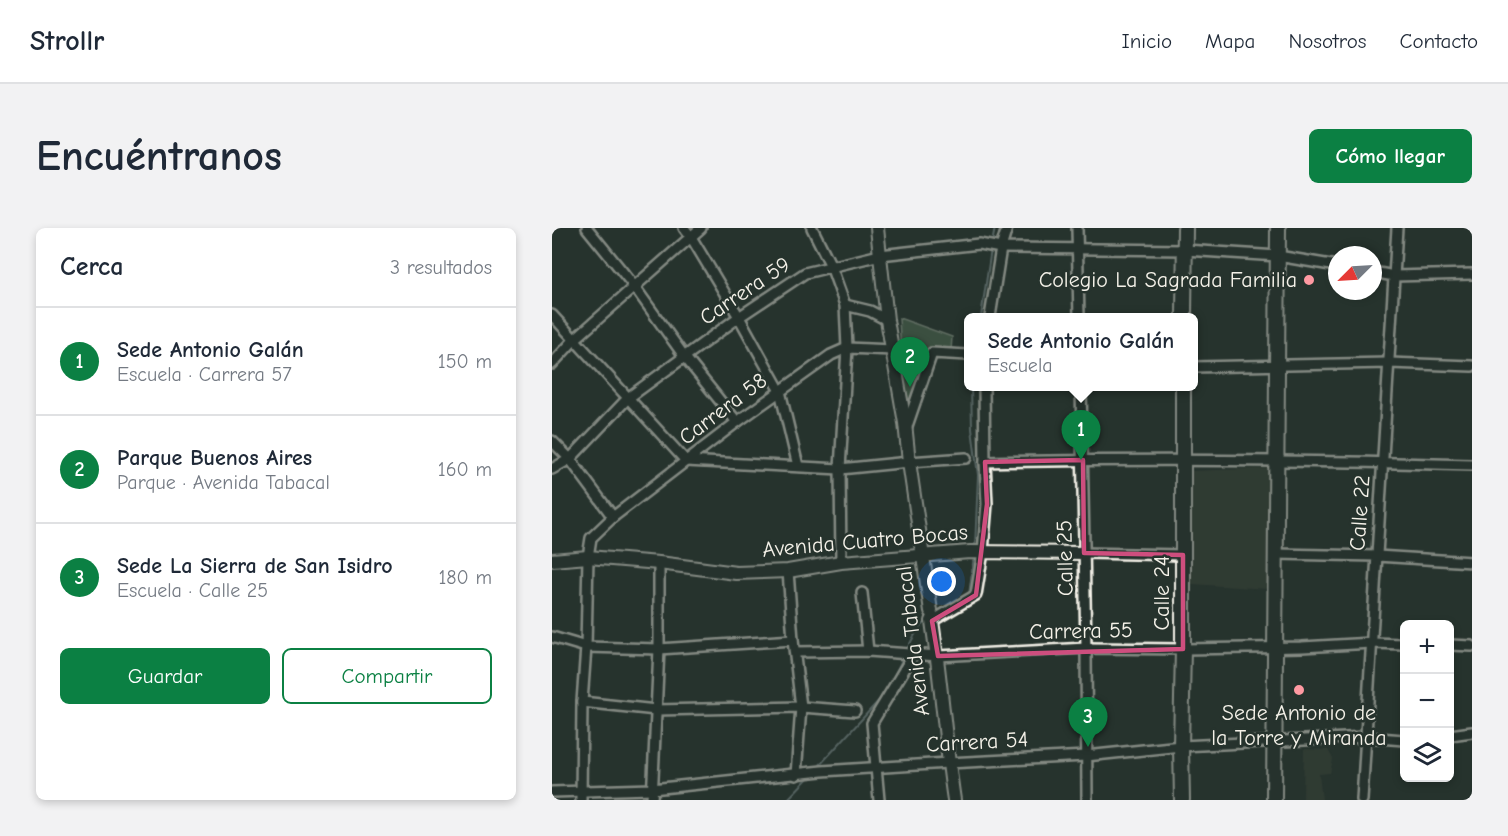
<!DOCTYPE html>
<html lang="es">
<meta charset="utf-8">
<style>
body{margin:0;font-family:"Comic Neue",sans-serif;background:#f2f2f3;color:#1f2937}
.controls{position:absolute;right:18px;bottom:18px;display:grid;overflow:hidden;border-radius:9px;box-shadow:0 3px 9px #0003}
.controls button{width:54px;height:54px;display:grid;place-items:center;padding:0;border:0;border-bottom:2px solid #e0e1e3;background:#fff;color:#1f2937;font:30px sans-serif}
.compass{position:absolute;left:776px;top:18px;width:54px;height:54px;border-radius:50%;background:#fff;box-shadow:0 3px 9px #0003;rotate:246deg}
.you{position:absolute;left:390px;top:354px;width:21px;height:21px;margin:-15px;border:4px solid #fff;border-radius:50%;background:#1a73e8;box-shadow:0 0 0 9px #1a73e833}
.badge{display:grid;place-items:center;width:39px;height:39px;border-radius:50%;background:#0b8043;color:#fff;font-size:20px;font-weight:700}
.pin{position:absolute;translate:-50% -50px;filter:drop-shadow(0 2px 3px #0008)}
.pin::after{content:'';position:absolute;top:32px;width:21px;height:18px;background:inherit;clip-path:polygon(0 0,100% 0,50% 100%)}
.popup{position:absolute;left:412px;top:85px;width:234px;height:78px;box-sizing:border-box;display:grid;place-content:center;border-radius:9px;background:#fff;filter:drop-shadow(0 2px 4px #0005);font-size:20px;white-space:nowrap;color:#747a83}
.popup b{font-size:22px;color:#1f2937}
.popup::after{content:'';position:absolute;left:50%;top:100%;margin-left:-12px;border:12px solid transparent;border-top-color:#fff}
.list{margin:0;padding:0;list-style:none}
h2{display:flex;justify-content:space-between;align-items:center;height:78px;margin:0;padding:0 24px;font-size:26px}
h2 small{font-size:20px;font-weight:400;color:#747a83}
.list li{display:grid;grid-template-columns:39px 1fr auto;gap:18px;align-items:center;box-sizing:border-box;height:108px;padding:0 24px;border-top:2px solid #e0e1e3}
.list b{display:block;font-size:22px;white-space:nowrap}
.list p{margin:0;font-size:20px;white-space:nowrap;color:#747a83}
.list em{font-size:20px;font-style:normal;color:#747a83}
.actions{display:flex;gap:12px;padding:18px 24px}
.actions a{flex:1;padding:14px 0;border:2px solid #0b8043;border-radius:9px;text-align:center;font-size:21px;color:#0b8043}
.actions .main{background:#0b8043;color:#fff}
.icon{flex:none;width:33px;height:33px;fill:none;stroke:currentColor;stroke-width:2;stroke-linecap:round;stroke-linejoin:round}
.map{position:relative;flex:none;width:920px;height:572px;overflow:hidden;border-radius:9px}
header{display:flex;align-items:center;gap:36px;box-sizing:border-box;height:84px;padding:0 30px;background:#fff;border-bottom:2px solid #e0e1e3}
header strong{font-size:28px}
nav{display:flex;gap:33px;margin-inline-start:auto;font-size:21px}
.intro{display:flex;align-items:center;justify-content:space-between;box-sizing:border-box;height:144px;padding:0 36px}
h1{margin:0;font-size:42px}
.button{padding:15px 27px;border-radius:9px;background:#0b8043;color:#fff;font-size:21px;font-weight:700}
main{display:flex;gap:36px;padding:0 36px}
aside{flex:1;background:#fff;border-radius:9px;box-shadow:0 3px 9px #0003}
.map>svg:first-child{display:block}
.built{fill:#3b4439}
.green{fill:#567259;stroke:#a5b2a0;stroke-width:1.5}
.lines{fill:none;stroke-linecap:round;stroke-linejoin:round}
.stream{stroke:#8e9d9f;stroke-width:2}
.minor-casing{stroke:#f4f1e8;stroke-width:14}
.tertiary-casing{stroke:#f4f1e8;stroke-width:16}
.secondary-casing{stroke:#f4f1e8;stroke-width:18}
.minor{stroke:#26332d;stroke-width:9}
.tertiary{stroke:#26332d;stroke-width:12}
.secondary{stroke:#26332d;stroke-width:14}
.marked{fill:none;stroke:#ce4e7e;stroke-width:4.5;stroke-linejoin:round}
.poi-dot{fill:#ff9aa2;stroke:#26332d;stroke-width:2}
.labels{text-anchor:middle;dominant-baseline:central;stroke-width:5;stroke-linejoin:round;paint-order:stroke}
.poi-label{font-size:22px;fill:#f4f1e8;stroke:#26332d;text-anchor:end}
.street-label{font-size:22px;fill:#f4f1e8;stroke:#26332d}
</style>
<header>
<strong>Strollr</strong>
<nav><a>Inicio</a><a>Mapa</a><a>Nosotros</a><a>Contacto</a></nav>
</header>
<div class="intro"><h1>Encuéntranos</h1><a class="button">Cómo llegar</a></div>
<main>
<aside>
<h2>Cerca<small>3 resultados</small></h2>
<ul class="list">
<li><span class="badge">1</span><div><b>Sede Antonio Galán</b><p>Escuela · Carrera 57</p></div><em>150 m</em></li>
<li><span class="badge">2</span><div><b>Parque Buenos Aires</b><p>Parque · Avenida Tabacal</p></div><em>160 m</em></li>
<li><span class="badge">3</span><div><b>Sede La Sierra de San Isidro</b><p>Escuela · Calle 25</p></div><em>180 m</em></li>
</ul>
<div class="actions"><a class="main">Guardar</a><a>Compartir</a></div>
</aside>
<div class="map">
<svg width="920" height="572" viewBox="0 0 920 572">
<rect width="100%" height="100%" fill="#26332d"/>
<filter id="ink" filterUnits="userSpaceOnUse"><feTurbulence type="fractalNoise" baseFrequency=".0167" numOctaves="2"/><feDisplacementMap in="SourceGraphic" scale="12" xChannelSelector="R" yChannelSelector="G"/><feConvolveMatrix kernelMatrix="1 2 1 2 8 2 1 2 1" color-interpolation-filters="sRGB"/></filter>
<g filter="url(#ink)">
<g class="built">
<polygon points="718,240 716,361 640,356 638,243"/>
<polygon points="752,521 776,522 781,531 778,545 767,546 770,572 751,572"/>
</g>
<polygon class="green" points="347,90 400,109 399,123 378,123 353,195"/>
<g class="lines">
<g class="stream">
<polyline points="440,15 443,0"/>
<polyline points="429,89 439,21"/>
<polyline points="419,158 420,201 426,247 423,320"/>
<polyline points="417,367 422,328"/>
<polyline points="354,423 367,399 377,392"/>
<polyline points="334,463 352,428"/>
<polyline points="266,539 331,468"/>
<polyline points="235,572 258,548"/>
</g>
<g class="minor-casing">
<g id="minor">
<polyline points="35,0 82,58 132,128 185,194"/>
<polyline points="132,0 139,9 187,89 228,163 246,238"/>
<polyline points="260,0 279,38 293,77 295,120 288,241 289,334"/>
<polyline points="525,0 527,89"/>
<polyline points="821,44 842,48 920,46"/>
<polyline points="293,77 318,83 335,92"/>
<polyline points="0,87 134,233 288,241 357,234 414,230"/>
<polyline points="438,89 449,20 455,0"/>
<polyline points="0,136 23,111 149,0"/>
<polyline points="642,139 837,135 920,138"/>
<polyline points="529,158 534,420 535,572"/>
<polyline points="354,201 380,125 416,127"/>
<polyline points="0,213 18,231 61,289"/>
<path d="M433 234C595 231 758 232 920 237"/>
<polyline points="0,241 18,231 76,170 187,89 253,45 328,27 427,16 449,20 633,22 726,28 785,38"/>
<polyline points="532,325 631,327"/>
<polyline points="724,326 825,328 920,334"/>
<polyline points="236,343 241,412 249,479 244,547"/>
<polyline points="310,365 316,423"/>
<polyline points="380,389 380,393 424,367 431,324 435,276 433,234 432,158"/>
<polyline points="0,409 34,419 107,421 241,412"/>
<polyline points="898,417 920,418"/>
<polyline points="243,424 316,423 386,428 534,420 631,421 750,419 820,415 852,416"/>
<polyline points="30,474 104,482 249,479 303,483"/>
<polyline points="898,507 920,504"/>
<polyline points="0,564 100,561 270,543 396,535 534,528 629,518 814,509 852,512"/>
<polyline points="29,572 30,474 34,419 36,329 39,310 61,289 185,194 279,127 295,120 341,122"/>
<polyline points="100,572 107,421 107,335"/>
<polyline points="327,572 320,495 361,427"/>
<polyline points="810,572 845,0"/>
</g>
</g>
<g class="tertiary-casing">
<g id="tertiary">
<polyline points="325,0 335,92 353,195 357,234 379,383"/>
<polyline points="0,332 36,329 107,335 184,345 236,343 289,334 418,324 532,325"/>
<path d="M380 393C389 453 393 513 402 572"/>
</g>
</g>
<g class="secondary-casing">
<g id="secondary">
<polyline points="632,89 633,0"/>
<polyline points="630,572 629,518 631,421 631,158"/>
<polyline points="722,572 726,0"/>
</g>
</g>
<use href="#minor" class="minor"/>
<use href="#tertiary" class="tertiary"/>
<use href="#secondary" class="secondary"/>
</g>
</g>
<path d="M0 0H920V572H0ZM531 232 532 325 631 327V421L386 428 380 393 424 367 435 276 433 234Z" fill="#26332d" fill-opacity=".55" fill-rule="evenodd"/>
<path class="marked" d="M531 232 532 325 631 327V421L386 428 380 393 424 367 435 276 433 234Z"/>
<g class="poi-dot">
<circle cx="757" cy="52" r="6"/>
<circle cx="747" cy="462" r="6"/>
</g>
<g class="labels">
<g class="poi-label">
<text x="745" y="52">Colegio La Sagrada Familia</text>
<text x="747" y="485" text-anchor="middle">Sede Antonio de<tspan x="747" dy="25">la Torre y Miranda</tspan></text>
</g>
<g class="street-label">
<text transform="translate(193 63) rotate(-34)">Carrera 59</text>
<text transform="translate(171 181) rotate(-37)">Carrera 58</text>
<text transform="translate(808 285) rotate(-86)">Calle 22</text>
<text transform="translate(313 313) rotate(-5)">Avenida Cuatro Bocas</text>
<text transform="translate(513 330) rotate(-91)">Calle 25</text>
<text transform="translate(610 365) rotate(-90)">Calle 24</text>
<text transform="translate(529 403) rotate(-1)">Carrera 55</text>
<text transform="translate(361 413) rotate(-97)">Avenida Tabacal</text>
<text transform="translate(425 514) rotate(-3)">Carrera 54</text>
</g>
</g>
</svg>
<div class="controls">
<button>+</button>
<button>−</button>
<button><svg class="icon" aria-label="layers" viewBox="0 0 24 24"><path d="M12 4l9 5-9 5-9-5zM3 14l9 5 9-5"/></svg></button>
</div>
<svg class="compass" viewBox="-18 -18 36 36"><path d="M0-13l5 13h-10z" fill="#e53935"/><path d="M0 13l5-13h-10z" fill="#747a83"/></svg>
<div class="you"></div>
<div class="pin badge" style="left:529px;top:232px">1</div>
<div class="popup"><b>Sede Antonio Galán</b>Escuela</div>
<div class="pin badge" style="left:358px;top:159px">2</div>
<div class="pin badge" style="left:536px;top:519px">3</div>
</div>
</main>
